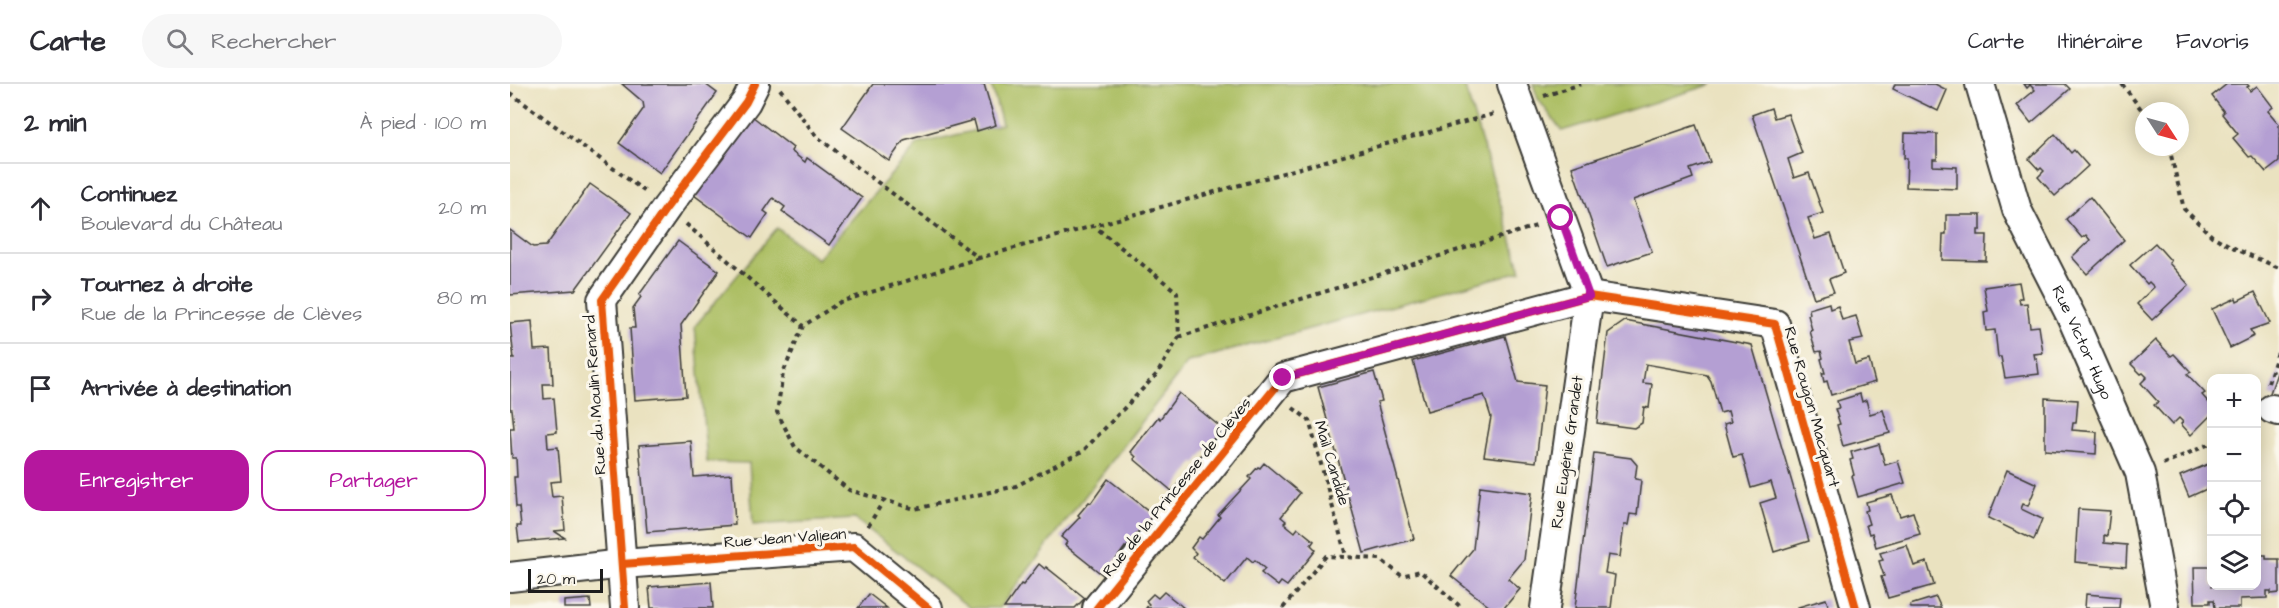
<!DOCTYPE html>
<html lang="fr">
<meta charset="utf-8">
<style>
body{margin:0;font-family:"Architects Daughter",sans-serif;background:#f7f7f7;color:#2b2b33}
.controls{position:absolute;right:18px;bottom:18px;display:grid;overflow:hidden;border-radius:12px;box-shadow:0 3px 15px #0003}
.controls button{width:54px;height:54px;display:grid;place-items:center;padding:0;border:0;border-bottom:2px solid #e1e1e2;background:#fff;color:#2b2b33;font:30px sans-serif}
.compass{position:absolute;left:1625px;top:18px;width:54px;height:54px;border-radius:50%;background:#fff;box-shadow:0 3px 15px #0003;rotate:126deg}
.scale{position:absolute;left:18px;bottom:15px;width:75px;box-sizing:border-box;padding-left:6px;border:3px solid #1c1c1c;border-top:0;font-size:16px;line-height:21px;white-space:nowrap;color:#1c1c1c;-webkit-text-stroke:4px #fbf7ec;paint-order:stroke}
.stop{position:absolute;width:18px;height:18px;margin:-14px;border:4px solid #b5179e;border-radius:50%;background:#fff}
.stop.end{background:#b5179e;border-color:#fff;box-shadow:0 2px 6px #0008}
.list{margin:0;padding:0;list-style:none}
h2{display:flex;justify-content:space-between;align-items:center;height:78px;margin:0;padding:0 24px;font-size:26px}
h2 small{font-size:20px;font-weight:400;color:#7c7c81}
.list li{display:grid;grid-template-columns:39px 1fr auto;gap:18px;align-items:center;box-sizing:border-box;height:90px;padding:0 24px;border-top:2px solid #e1e1e2}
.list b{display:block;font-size:22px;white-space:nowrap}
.list p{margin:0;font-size:20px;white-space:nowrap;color:#7c7c81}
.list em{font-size:20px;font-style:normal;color:#7c7c81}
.actions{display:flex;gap:12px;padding:18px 24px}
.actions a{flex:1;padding:14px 0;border:2px solid #b5179e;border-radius:18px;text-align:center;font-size:21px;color:#b5179e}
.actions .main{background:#b5179e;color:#fff}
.icon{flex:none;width:33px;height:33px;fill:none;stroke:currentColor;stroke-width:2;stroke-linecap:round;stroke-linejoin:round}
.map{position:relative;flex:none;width:1769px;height:524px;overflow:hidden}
header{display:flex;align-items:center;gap:36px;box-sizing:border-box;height:84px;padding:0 30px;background:#fff;border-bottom:2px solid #e1e1e2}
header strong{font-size:28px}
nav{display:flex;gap:33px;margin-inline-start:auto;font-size:21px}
.search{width:420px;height:54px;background:#f7f7f7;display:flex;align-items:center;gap:15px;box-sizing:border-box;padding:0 21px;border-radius:33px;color:#7c7c81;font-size:22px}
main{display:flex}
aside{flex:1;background:#fff}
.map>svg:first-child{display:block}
.green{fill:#aabd61;stroke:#636c3e;stroke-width:1.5}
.building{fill:#b49fd3}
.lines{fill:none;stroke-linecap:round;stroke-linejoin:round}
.street-casing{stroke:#3b3a35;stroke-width:32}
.path{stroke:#3b3a35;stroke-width:4;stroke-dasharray:4.5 4.5;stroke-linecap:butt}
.street{stroke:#fff;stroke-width:28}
.cycleway-casing{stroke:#fbf7ec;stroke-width:11}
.cycleway{stroke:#e8590c;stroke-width:8}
.route{stroke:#b5179e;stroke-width:8}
.labels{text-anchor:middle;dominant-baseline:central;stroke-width:6;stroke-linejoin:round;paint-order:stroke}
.street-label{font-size:16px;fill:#1c1c1c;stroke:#fbf7ec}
</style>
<header>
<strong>Carte</strong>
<div class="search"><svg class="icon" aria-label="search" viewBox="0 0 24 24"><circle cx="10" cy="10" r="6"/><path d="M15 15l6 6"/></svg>Rechercher</div>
<nav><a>Carte</a><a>Itinéraire</a><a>Favoris</a></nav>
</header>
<main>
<aside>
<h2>2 min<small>À pied · 100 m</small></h2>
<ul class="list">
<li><svg class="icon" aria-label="ahead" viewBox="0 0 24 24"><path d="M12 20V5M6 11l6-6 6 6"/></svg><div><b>Continuez</b><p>Boulevard du Château</p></div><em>20 m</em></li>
<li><svg class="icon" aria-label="right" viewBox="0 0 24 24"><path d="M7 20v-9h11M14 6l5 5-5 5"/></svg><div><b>Tournez à droite</b><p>Rue de la Princesse de Clèves</p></div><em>80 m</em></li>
<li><svg class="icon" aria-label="arrive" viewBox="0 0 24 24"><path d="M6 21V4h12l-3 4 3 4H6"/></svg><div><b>Arrivée à destination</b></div></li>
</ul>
<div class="actions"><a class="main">Enregistrer</a><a>Partager</a></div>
</aside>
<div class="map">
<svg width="1769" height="524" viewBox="0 0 1769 524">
<rect width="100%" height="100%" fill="#fbf7ec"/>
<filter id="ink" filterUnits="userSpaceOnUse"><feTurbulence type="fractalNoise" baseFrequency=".0167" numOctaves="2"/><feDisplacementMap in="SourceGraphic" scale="12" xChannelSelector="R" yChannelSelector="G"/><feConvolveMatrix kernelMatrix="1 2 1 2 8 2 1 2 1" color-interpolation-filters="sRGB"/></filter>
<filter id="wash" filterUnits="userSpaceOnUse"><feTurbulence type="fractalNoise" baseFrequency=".008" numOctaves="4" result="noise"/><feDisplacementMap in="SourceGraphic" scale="24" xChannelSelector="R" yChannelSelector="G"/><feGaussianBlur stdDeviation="1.35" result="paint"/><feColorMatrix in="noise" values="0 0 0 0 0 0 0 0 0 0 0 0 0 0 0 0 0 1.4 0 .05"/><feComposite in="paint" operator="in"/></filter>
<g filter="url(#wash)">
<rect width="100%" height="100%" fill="#eae2c0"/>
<g class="green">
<polygon points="481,0 954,0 1011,187 678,278 489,524 460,524 345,435 243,441 239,379 197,378 185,242 267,144 307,175 408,60 492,40"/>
<polygon points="1023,0 1203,0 1052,47 1028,15"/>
</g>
<g id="blocks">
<g class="building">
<polygon points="112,0 195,0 207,9 150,89 109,59 134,24 133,18"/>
<polygon points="363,0 474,0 486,41 467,47 464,36 394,56 379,77 332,44"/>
<polygon points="1385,0 1425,0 1437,6 1428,27 1383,5"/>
<polygon points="1514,0 1555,0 1560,5 1521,39 1507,21 1525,6 1520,1 1517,4"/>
<polygon points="1717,0 1737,0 1739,2 1737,3 1740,7 1747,2 1763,23 1758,27 1769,40 1769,78 1756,88 1742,72 1739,73 1723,54 1728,50 1712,30 1714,28 1702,12"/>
<polygon points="1261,24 1264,34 1278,30 1292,69 1278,75 1284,94 1299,89 1313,129 1298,134 1305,155 1321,150 1334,189 1319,195 1324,208 1304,214 1242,31"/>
<polygon points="242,32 283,64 281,67 295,78 297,74 352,114 319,161 272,127 275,123 263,114 254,127 258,130 242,154 184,111"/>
<polygon points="1186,41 1200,78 1180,85 1183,94 1123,116 1142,168 1097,183 1062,83"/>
<polygon points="1395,49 1427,50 1427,75 1423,75 1423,82 1447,83 1447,105 1396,103 1397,74 1394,74"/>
<polygon points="1545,50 1561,69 1564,66 1578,82 1545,112 1528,93 1534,87 1531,84 1529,86 1519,75"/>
<polygon points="80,100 121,129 65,206 0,211 0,146 23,163 36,162"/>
<polygon points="1580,113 1614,156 1577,190 1562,173 1580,156 1576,151 1572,154 1556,135"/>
<polygon points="1436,131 1471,131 1471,146 1468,146 1468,151 1477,151 1476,177 1432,176 1433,150 1436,150"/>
<polygon points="168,157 209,187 171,241 176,312 125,316 120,244 125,244 123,224 131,213 129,211"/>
<polygon points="1645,159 1661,177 1659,179 1679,201 1642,236 1627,220 1644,203 1639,198 1637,200 1620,181"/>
<polygon points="1509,198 1512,214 1509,214 1510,220 1517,219 1520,243 1529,242 1533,269 1524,270 1525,275 1527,275 1529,290 1495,294 1491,273 1488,273 1485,246 1476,247 1474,228 1478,227 1474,203"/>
<polygon points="1745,208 1760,239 1740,246 1744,252 1720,264 1702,225 1726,214 1727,217"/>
<polygon points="1319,219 1320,225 1328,222 1332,236 1346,232 1353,255 1339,258 1345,280 1359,276 1365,298 1321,311 1317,297 1314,298 1312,289 1315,289 1311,275 1313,274 1311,267 1306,268 1300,247 1302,246 1298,231 1300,230 1299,225"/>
<polygon points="22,237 24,266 41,265 43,300 33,300 34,315 44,314 47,348 37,349 38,364 48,363 51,397 40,398 42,413 52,412 55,446 44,447 55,454 9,458 7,442 11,442 9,423 6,423 4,393 7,393 6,374 2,374 0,344 4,344 2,325 0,325 0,275 4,275 0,239"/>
<polygon points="1115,237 1242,261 1299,457 1264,468 1250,419 1266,414 1261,398 1241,404 1232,371 1223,373 1214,340 1221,338 1218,327 1210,329 1201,297 1197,291 1136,280 1133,299 1142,300 1139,324 1134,323 1132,339 1124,344 1087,339 1098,249"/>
<polygon points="995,252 1008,298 1035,301 1026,378 974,372 981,333 974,311 917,327 903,277"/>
<polygon points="1646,256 1661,272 1664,270 1681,288 1677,290 1695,309 1692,311 1701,321 1701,331 1681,351 1671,340 1673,338 1669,334 1662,341 1644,321 1648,318 1631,299 1637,293 1633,289 1631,290 1621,280"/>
<polygon points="1769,283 1769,315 1759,312"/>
<polygon points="864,288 872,317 867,318 904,455 854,469 808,303"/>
<polygon points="669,309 714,346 706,355 704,354 686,379 684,378 663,408 624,375 626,373 621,368 648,333 650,335"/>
<polygon points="1350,310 1352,318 1356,316 1360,330 1373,326 1380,349 1333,362 1327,341 1330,340 1325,325 1329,324 1327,317"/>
<polygon points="1535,314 1568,316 1566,339 1563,339 1562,346 1587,348 1586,370 1535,366"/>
<polygon points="181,357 184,393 222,390 225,441 137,448 129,361"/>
<polygon points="1369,360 1375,381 1388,377 1395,399 1348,413 1342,392 1344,391 1340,376 1343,375 1341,368"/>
<polygon points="1084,369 1121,374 1127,381 1125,395 1131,396 1127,431 1120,430 1118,441 1114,441 1110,473 1098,471 1095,489 1105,491 1101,524 1065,524"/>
<polygon points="754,379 790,409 771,433 776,437 774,439 785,448 788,444 804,457 801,461 806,466 777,502 771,498 768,502 751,489 755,485 745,476 743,478 737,473 715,500 683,473 686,469 681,464 689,453 692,455 710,433 708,431 741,395 739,393 748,383 750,384"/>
<polygon points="1701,379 1701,403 1679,413 1670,392"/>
<polygon points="1497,386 1527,400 1518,422 1513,420 1511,425 1532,435 1524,456 1478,434"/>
<polygon points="598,395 644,431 638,439 636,437 617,465 615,463 594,492 555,461 557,458 551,453 570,433 568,431 579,418 581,419"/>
<polygon points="970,402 1022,409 1014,476 998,495 1010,505 994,524 981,524 941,492 963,465"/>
<polygon points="1382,411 1390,432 1403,428 1410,450 1366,463 1362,449 1359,450 1356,441 1359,440 1355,427 1358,426 1356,418"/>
<polygon points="1568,425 1600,427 1597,452 1594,451 1594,459 1617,461 1616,483 1565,478"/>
<polygon points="1397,461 1404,482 1417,478 1424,501 1378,514 1371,493 1374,492 1369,477 1373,476 1370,469"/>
<polygon points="1746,471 1756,471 1756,475 1769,475 1769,509 1761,510 1761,507 1757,507 1757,514 1730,515 1730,524 1705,524 1704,516 1700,516 1700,519 1685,519 1684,483 1701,483 1702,502 1746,502"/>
<polygon points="529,480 535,485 536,483 575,514 565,524 494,524 511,500 513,501"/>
<polygon points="201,498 203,524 141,524 139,503"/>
<polygon points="654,508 674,524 636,524 639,520 636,517 643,510 648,514"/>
<polygon points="359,510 377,524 348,524"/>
<polygon points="1576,510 1610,513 1609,524 1575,524"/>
<polygon points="1426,513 1431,524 1401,524 1400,521"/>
<polygon points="80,515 81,524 54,524 54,517"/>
<polygon points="1316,515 1319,524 1288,524 1288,523"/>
</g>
</g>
</g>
<g filter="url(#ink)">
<use href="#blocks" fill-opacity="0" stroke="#3b3a35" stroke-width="1.5"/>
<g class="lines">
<g class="street-casing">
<g id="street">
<polyline points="1002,0 1079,212 1035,524"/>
<path id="s1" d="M1470 0 1507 126 1562 234 1630 389 1655 524"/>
<polyline points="1762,325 1769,327"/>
<polyline points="0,493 112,480 344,463 418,524"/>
<polyline points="115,524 92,216 157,123 236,18 245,0"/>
<polyline points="587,524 773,294 1079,212 1265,240 1346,524"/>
</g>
</g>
<g class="path">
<polyline points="1612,0 1634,29"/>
<polyline points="270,5 307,53 469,174 987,29"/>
<polyline points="0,9 137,109"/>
<polyline points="1034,12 1071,0"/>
<polyline points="1659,63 1674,125 1702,152 1728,166 1769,184"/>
<polyline points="176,140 293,242"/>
<polyline points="469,174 330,218 293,242 273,289 267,328 285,363 339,406 405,425 506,402 573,367 647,290 669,253 667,208 584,142"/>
<polyline points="669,253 1026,142"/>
<polyline points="1758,299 1769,265"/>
<polyline points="783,324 799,336 836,472"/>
<polyline points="1653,380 1702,359"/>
<polyline points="358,442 374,416"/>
<polyline points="773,524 816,472 870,475 892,492 910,487 952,524"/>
</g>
<use href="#street" class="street"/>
<g class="cycleway-casing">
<g id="cycleway">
<polyline points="112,480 344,463 418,524"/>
<polyline points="115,524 92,216 157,123 236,18 245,0"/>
<polyline points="587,524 773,294 1079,212 1265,240 1346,524"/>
</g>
</g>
<use href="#cycleway" class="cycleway"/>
</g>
</g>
<g class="lines" filter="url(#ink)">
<polyline class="route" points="773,294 1079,212 1051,134"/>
</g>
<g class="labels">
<g class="street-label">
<text stroke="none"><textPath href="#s1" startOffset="279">Rue Victor Hugo</textPath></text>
<text transform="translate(85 311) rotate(-94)">Rue du Moulin Renard</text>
<text transform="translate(1302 323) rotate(74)">Rue Rougon Macquart</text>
<text transform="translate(1057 368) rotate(-82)">Rue Eugénie Grandet</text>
<text transform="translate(822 379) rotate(73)">Mail Candide</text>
<text transform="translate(667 403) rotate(-51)">Rue de la Princesse de Clèves</text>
<text transform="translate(275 454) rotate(-4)">Rue Jean Valjean</text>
</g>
</g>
</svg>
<div class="controls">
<button>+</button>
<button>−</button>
<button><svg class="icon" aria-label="locate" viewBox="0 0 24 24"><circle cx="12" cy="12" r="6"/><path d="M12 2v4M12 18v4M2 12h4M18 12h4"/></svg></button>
<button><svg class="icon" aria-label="layers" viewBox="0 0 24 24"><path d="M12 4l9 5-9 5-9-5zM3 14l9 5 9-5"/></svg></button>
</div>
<svg class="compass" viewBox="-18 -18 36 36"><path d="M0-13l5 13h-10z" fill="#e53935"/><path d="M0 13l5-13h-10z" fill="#7c7c81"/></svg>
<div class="scale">20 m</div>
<div class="stop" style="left:1051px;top:134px"></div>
<div class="stop end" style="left:773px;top:294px"></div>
</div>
</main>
